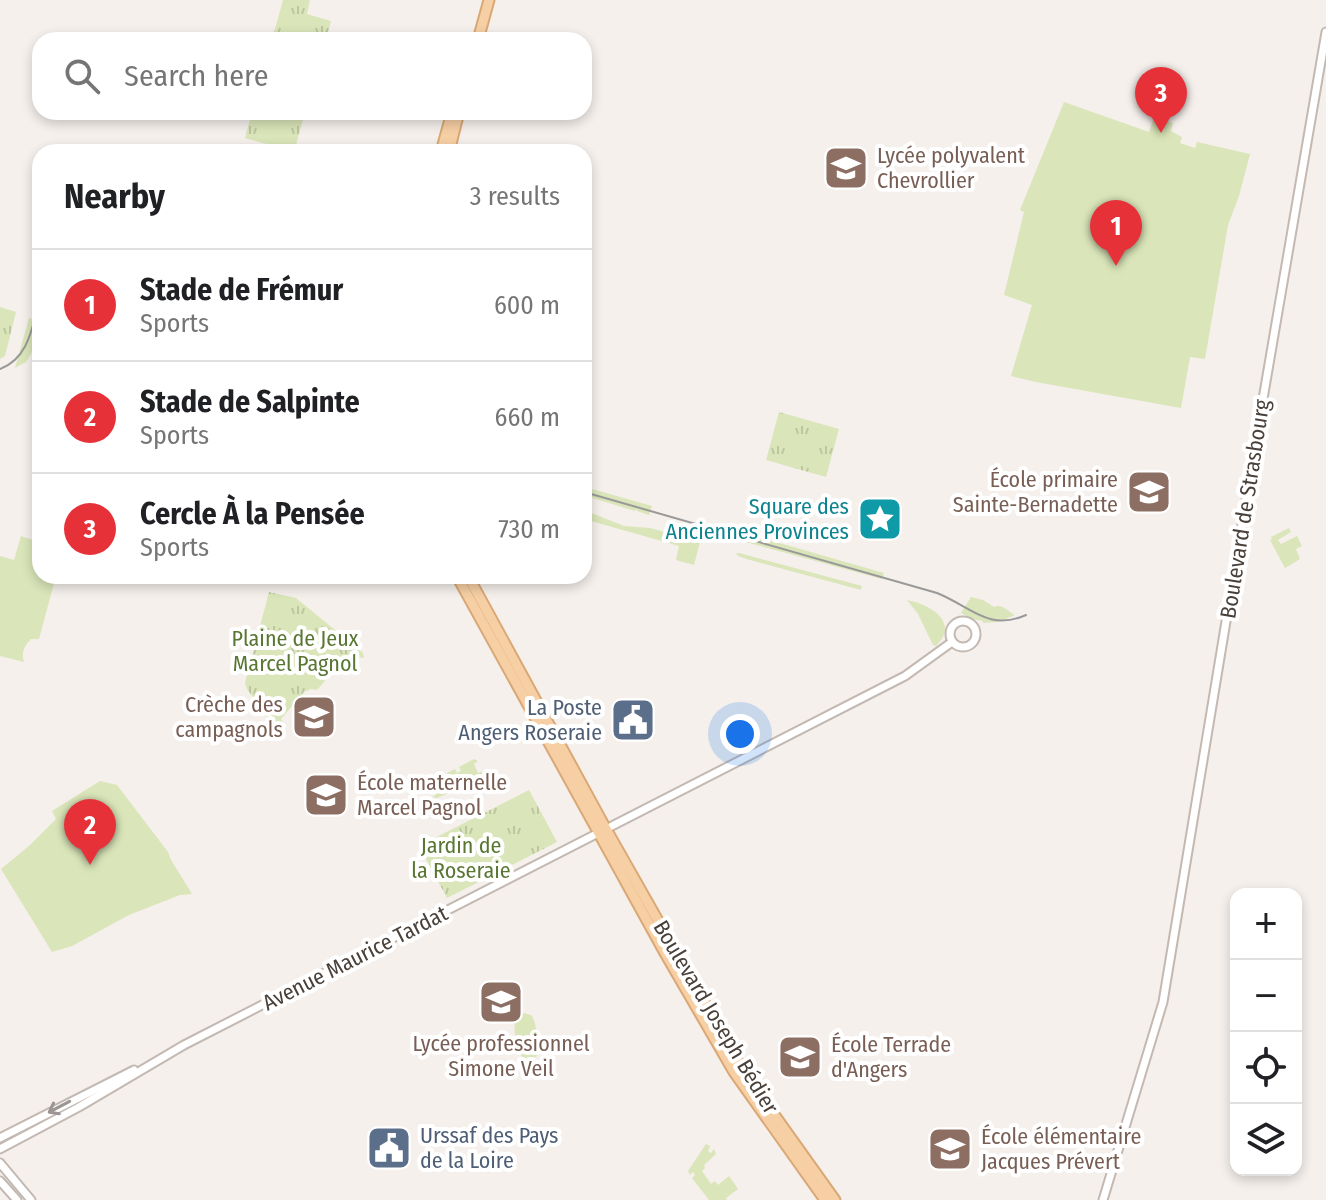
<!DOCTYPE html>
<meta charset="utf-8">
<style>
body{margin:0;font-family:"Fira Sans Condensed",sans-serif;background:#f6f6f6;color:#202124}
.controls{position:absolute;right:24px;bottom:24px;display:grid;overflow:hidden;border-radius:16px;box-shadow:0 4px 12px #0003}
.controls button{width:72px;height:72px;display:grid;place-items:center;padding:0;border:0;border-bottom:2px solid #e0e0e0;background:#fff;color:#202124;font:40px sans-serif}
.you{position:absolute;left:740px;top:734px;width:28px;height:28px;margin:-20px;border:6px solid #fff;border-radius:50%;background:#1a73e8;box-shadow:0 0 0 12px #1a73e833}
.badge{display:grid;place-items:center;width:52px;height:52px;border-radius:50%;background:#e73139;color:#fff;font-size:26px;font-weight:700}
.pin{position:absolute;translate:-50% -66px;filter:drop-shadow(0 2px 4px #0008)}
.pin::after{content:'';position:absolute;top:42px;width:28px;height:24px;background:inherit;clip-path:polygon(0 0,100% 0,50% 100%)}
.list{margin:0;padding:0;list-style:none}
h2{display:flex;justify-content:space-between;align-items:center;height:104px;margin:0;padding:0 32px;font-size:34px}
h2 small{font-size:26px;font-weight:400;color:#757577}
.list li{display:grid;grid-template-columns:52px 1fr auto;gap:24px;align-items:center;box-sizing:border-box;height:112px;padding:0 32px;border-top:2px solid #e0e0e0}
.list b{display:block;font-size:30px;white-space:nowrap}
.list p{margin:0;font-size:26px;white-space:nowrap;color:#757577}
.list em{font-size:26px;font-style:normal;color:#757577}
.icon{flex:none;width:44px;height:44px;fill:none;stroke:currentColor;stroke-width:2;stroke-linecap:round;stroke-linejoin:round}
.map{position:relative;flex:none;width:1326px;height:1200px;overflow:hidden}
.search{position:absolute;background:#fff;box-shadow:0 4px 12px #0003;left:32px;top:32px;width:560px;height:88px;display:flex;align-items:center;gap:20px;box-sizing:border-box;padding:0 28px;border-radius:24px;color:#757577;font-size:30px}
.panel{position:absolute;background:#fff;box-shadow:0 4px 12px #0003;left:32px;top:144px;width:560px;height:440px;border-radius:24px}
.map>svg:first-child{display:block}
.grass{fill:#dae5b9}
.park{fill:url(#park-tufts)}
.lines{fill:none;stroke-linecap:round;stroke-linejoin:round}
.tertiary-casing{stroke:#c3b9b2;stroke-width:11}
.primary-casing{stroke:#daa875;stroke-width:13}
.tertiary{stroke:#fff;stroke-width:7}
.primary{stroke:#f6cfa4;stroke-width:9}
.tram{stroke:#999;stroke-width:2}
.oneway{stroke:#9b9693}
.labels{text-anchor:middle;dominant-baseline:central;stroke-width:8;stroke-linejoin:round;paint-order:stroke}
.education-label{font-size:22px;fill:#785e54;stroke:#fff;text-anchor:start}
.culture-label{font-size:22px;fill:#0d838f;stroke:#fff;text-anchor:end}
.street-label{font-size:22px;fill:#49403a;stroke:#fff}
.park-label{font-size:22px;fill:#597632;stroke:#fff}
.service-label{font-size:22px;fill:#4e5e75;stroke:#fff;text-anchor:end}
</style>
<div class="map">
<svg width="1326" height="1200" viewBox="0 0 1326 1200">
<defs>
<pattern id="park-tufts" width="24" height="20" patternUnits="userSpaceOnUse" patternTransform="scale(2)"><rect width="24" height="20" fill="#dae5b9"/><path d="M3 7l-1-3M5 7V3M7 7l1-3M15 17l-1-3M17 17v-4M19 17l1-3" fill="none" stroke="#bdc6a0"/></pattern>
</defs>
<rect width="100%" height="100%" fill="#f5f0ec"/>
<g class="grass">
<polygon points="1064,102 1149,132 1154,117 1159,119 1159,121 1162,122 1163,120 1173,123 1171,131 1182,137 1180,143 1195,148 1197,142 1250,154 1239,196 1228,225 1205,359 1190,357 1181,408 1036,382 1011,376 1032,305 1004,295 1024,212 1020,210"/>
<polygon points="29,318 40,321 40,341 37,350 32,352 26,362 15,368"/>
<polygon points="592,489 652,506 649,515 637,511 637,509 635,511 589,497"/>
<polygon points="584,510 624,526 650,528 700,542 694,565 676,560 679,546 584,519"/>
<polygon points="710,523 884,573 882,579 720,535 719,533 718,535 708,532"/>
<path d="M36 528 40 529V576H56L39 639H31C24 646 21 653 24 662L0 656V556L14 560 21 536 33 540Z"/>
<polygon points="1289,528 1291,532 1278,540 1281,544 1297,536 1302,546 1296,549 1300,559 1285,568 1270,540 1272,539 1271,537"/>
<polygon points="739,553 862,586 861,590 750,560 738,556 736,553"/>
<path d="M971 597 983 600 994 607C1003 603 1009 613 1015 615L998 622 983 623V621L972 619 961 613Z"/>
<path d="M907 600C929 604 961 622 936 646L933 645 918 614Z"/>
<polygon points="474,759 478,761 474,764 478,773 483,771 481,776 468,783 465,779 461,781 463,785 456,789 453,785 449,787 451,792 437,798 431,797 436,795 432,786 427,788 430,781 442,775 445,780 450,777 447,773 455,769 457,773 461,771 459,767"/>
<polygon points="100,781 117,785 168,852 171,860 192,894 180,895 129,915 72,946 52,952 1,869 29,846 56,819 52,811"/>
<path d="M524 1013C526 1014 529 1014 531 1015 537 1021 539 1048 537 1056 516 1072 512 1030 516 1017Z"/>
<polygon points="706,1144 710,1146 708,1151 711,1153 714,1149 716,1154 704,1165 705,1168 702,1171 711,1184 715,1181 718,1185 729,1176 738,1189 726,1198 727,1200 709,1200 692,1178 695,1175 693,1172 690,1175 688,1171"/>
</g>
<g class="park">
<polygon points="283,0 310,0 307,14 331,21 326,40 272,40"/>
<polygon points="252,112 305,112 294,152 245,138"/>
<polygon points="0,307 16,312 5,356 0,359"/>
<polygon points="779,412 839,429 826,477 766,460"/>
<polygon points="269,592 296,598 363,653 364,658 347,655 317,690 311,689 304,692 281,719 283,722 275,729 247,689 245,683"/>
<polygon points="529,790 557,842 447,898 419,846"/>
</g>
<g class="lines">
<g class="tertiary-casing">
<g id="tertiary">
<circle cx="963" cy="634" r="13"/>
<polyline points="0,1138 134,1070"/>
<polyline points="0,1149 79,1107 184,1045 905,676 952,642"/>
<polyline points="0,1163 31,1200"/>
<polyline points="0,1181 17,1200"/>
<polyline points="1103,1200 1163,1002 1257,434 1326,32"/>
</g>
</g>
<g class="primary-casing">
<g id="primary">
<polyline points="478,40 489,0"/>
<polyline points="441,152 452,112"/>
<polyline points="449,152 459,112"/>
<polyline points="457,576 665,953 734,1072 825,1200"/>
<polyline points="468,576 606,829 716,1023 745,1074 835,1200"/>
</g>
</g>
<use href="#tertiary" class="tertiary"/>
<use href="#primary" class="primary"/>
<g class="tram">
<path d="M0 369C29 358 32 327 40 300"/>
<path d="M584 492 937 593C970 606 988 632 1026 615"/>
</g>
</g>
<defs><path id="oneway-shaft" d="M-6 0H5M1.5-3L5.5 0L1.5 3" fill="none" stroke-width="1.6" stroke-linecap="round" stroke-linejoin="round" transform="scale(2)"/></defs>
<use class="oneway" href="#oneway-shaft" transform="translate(59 1107) rotate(152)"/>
<defs>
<g id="school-square" transform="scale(2.3)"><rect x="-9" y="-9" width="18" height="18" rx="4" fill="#8d6e63" stroke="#fff"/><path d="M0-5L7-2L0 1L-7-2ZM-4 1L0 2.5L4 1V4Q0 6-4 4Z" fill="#fff"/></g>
<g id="sight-square" transform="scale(2.3)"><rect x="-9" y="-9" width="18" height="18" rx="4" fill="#0f9aa8" stroke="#fff"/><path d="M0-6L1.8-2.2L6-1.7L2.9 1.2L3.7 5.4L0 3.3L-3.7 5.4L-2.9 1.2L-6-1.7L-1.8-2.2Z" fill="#fff"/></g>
<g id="civic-square" transform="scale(2.3)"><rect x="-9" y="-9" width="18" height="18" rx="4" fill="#5c6f8a" stroke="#fff"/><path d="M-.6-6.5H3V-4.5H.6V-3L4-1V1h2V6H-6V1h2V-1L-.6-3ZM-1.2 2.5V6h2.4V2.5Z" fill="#fff"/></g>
<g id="university-square" transform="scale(2.3)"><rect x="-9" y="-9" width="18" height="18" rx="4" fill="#8d6e63" stroke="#fff"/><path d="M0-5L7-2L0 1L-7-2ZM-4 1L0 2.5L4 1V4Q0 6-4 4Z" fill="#fff"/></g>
</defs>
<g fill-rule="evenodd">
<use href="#school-square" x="846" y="168"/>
<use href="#school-square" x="1149" y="492"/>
<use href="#sight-square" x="880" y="519"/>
<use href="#school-square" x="314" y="717"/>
<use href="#civic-square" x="633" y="720"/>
<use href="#school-square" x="326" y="795"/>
<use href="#school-square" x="501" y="1002"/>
<use href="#university-square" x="800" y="1057"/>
<use href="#civic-square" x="389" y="1148"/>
<use href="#school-square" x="950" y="1149"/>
</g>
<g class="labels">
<g class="education-label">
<text x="877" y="155">Lycée polyvalent<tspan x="877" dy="25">Chevrollier</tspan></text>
<text x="1118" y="479" text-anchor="end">École primaire<tspan x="1118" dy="25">Sainte-Bernadette</tspan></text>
<text x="283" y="704" text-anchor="end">Crèche des<tspan x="283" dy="25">campagnols</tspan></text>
<text x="357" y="782">École maternelle<tspan x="357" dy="25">Marcel Pagnol</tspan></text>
<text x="501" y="1043" text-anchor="middle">Lycée professionnel<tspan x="501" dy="25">Simone Veil</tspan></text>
<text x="831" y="1044">École Terrade<tspan x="831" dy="25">d'Angers</tspan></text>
<text x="981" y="1136">École élémentaire<tspan x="981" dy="25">Jacques Prévert</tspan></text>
</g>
<g class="culture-label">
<text x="849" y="506">Square des<tspan x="849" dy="25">Anciennes Provinces</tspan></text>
</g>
<g class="street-label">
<text transform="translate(1245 509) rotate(-81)">Boulevard de Strasbourg</text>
<text transform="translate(355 958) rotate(-27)">Avenue Maurice Tardat</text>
<text transform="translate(716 1017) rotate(59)">Boulevard Joseph Bédier</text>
</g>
<g class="park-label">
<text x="295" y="638">Plaine de Jeux<tspan x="295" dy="25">Marcel Pagnol</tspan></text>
<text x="461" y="845">Jardin de<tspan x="461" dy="25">la Roseraie</tspan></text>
</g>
<g class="service-label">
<text x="602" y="707">La Poste<tspan x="602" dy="25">Angers Roseraie</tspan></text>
<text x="420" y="1135" text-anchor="start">Urssaf des Pays<tspan x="420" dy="25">de la Loire</tspan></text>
</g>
</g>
</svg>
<div class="controls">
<button>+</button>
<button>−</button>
<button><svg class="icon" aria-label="locate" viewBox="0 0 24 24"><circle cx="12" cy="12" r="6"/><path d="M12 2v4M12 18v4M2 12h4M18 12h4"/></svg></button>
<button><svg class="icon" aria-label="layers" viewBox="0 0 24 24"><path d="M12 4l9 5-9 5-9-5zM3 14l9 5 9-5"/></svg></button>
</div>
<div class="you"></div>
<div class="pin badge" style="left:1116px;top:266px">1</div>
<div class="pin badge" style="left:90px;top:865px">2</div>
<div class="pin badge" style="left:1161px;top:133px">3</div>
<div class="search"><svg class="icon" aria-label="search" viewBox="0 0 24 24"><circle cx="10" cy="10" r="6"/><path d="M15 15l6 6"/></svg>Search here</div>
<section class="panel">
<h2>Nearby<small>3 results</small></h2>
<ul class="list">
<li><span class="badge">1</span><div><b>Stade de Frémur</b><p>Sports</p></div><em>600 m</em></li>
<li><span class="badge">2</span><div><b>Stade de Salpinte</b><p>Sports</p></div><em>660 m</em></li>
<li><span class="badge">3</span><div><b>Cercle À la Pensée</b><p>Sports</p></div><em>730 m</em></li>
</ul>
</section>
</div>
